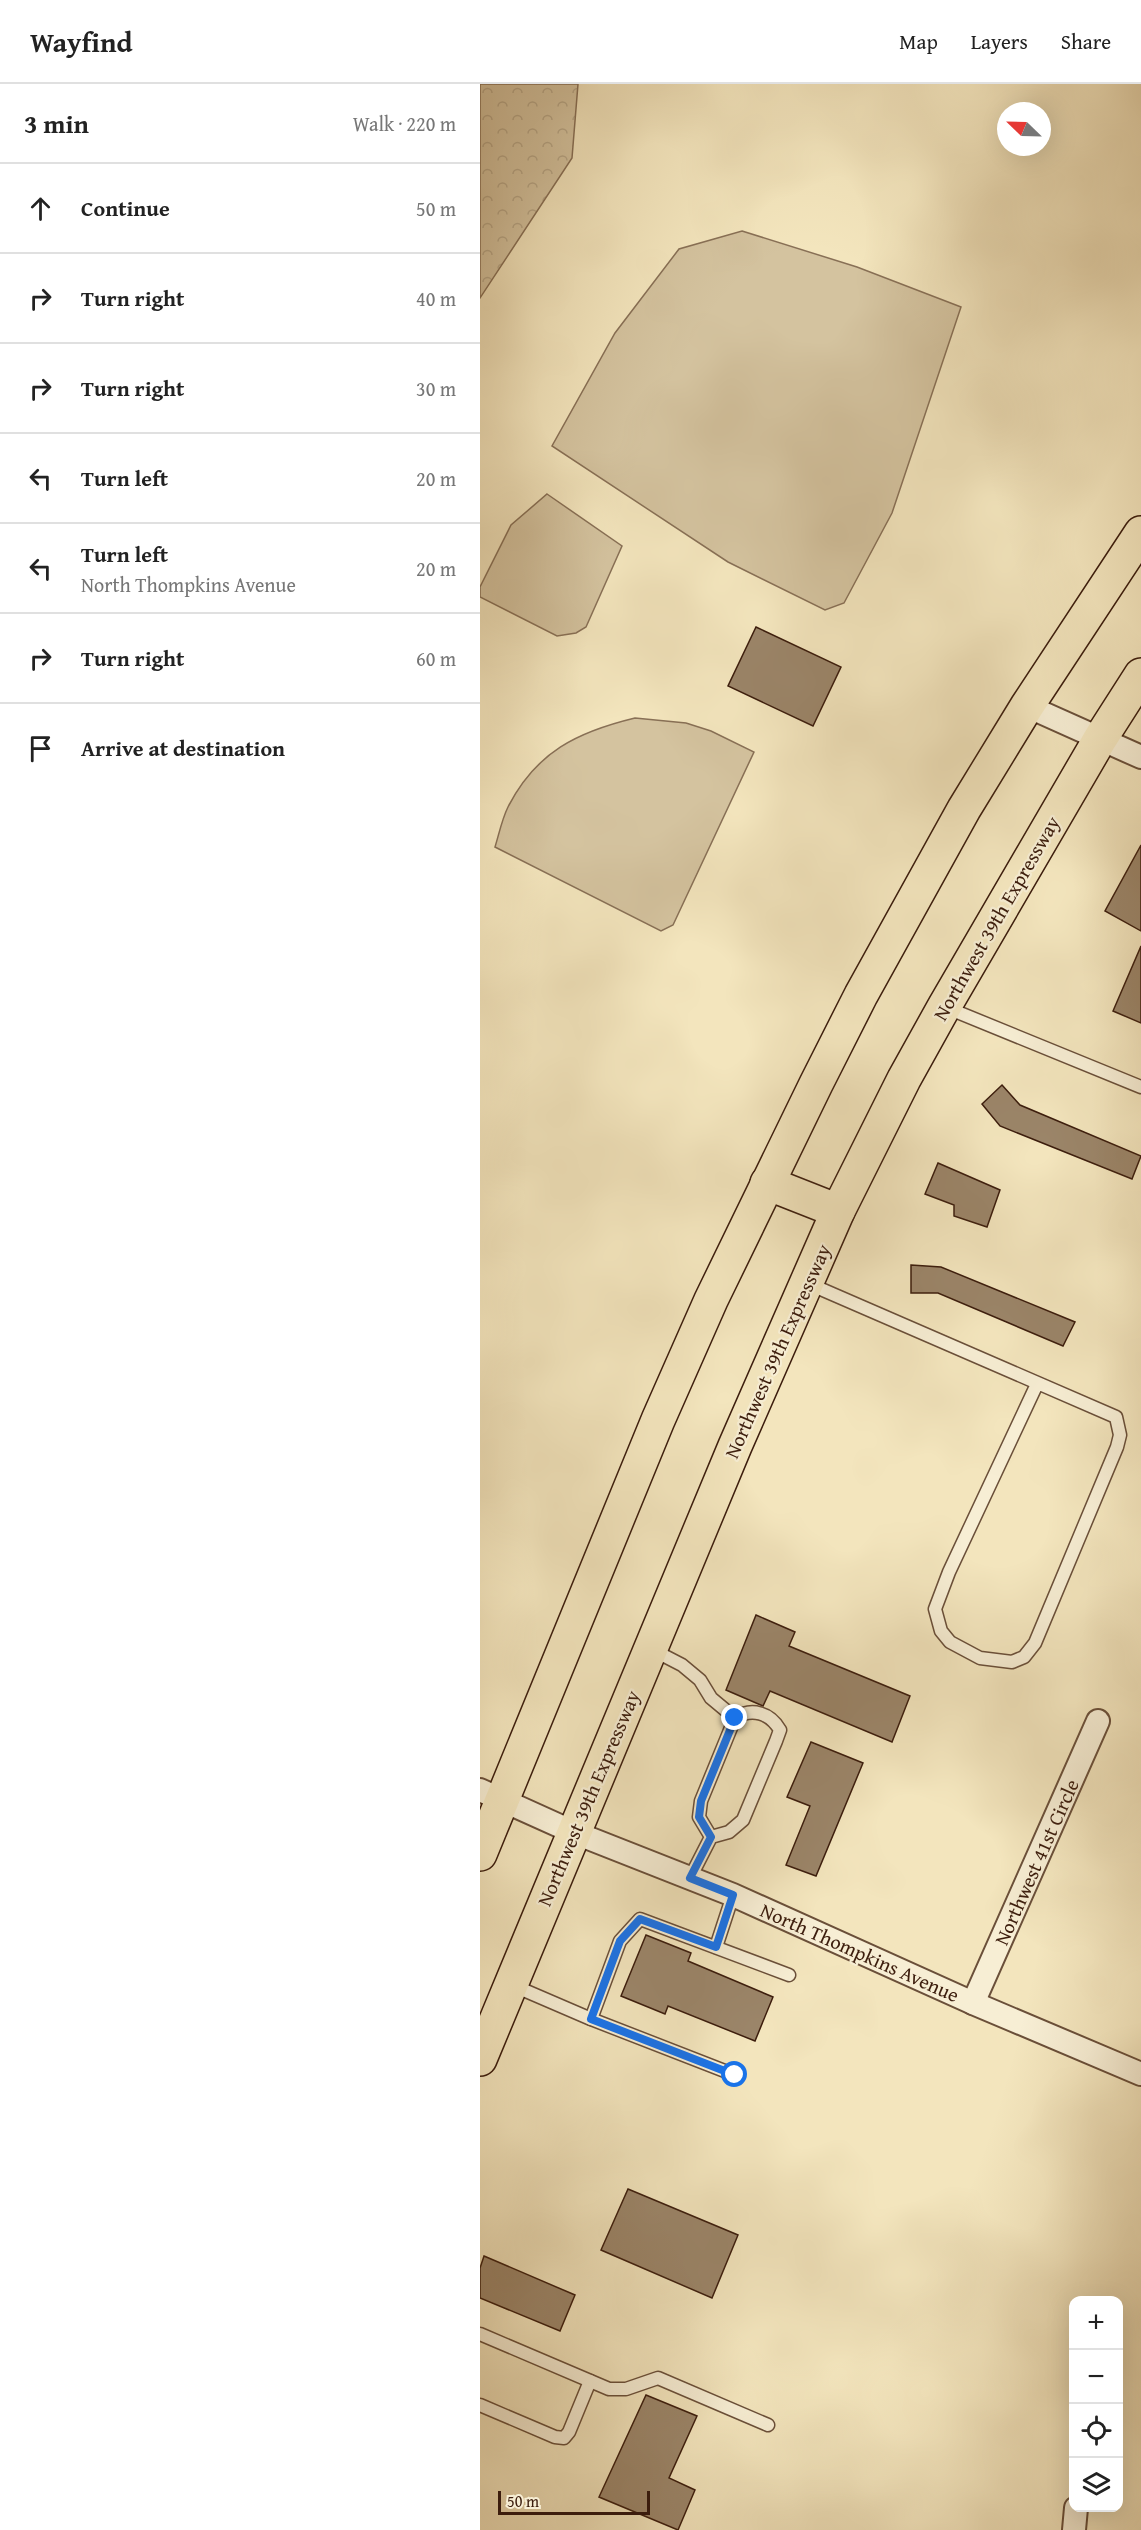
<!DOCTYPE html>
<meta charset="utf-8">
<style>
body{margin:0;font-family:"Gentium Book Plus",serif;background:#f2f2f2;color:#222}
.controls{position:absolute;right:18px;bottom:18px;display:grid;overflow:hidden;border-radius:12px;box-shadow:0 6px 24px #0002}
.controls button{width:54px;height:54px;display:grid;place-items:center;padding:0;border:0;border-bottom:2px solid #e0e0e0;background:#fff;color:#222;font:30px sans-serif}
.compass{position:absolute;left:517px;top:18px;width:54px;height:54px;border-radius:50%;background:#fff;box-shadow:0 6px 24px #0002;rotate:293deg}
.scale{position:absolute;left:18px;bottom:15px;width:152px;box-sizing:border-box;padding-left:6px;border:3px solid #3c1d0d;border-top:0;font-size:16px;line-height:21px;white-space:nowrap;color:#3c1d0d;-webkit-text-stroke:4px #f7eed4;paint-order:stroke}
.stop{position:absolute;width:18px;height:18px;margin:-14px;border:4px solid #1a73e8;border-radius:50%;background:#fff}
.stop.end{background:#1a73e8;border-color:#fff;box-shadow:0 2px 6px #0008}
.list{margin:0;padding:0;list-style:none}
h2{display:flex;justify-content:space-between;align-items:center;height:78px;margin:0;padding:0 24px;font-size:26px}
h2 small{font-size:20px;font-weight:400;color:#767676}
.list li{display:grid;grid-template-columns:39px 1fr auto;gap:18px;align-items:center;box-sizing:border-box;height:90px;padding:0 24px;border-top:2px solid #e0e0e0}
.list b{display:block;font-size:22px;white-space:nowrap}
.list p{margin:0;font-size:20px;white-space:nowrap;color:#767676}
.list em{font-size:20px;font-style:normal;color:#767676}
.icon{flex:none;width:33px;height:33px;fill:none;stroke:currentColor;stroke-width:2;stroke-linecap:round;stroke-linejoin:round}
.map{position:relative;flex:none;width:661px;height:2446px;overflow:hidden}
header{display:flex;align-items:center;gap:36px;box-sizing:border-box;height:84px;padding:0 30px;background:#fff;border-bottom:2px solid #e0e0e0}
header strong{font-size:28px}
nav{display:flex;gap:33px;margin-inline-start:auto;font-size:21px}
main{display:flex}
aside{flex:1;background:#fff}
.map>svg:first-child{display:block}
.forest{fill:url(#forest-crowns);stroke:#887056;stroke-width:1.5}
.park{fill:#d4c39f;stroke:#887056;stroke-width:1.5}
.building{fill:#9b8569;stroke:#3c1d0d;stroke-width:1.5}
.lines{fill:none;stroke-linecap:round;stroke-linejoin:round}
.lane-casing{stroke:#6a4f39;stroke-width:15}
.street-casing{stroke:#6a4f39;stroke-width:26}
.highway-casing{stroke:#3c1d0d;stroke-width:36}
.lane{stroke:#f7eed4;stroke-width:12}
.street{stroke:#f7eed4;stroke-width:22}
.highway{stroke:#f3e5bd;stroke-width:33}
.route{stroke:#1a73e8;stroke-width:8}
.labels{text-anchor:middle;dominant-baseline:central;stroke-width:4.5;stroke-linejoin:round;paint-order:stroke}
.street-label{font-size:20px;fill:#3c1d0d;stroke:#f7eed4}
</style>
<header>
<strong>Wayfind</strong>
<nav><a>Map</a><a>Layers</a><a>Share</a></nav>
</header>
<main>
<aside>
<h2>3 min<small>Walk · 220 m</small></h2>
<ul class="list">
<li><svg class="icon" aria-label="ahead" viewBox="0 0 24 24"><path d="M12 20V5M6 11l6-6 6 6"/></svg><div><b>Continue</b></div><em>50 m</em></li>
<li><svg class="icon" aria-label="right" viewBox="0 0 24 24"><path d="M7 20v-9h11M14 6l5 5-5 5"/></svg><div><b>Turn right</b></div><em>40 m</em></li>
<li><svg class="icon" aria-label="right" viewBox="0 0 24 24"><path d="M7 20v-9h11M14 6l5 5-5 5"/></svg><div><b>Turn right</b></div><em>30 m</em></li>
<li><svg class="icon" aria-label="left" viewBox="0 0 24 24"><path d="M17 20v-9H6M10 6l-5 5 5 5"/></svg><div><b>Turn left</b></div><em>20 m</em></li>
<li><svg class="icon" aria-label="left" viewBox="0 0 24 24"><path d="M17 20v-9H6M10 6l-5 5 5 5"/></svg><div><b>Turn left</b><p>North Thompkins Avenue</p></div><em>20 m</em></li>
<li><svg class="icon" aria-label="right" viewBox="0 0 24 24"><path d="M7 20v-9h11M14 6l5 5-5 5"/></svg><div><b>Turn right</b></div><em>60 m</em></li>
<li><svg class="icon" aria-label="arrive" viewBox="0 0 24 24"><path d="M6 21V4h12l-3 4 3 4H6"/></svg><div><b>Arrive at destination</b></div></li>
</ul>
</aside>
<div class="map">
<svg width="661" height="2446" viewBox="0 0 661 2446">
<defs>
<pattern id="forest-crowns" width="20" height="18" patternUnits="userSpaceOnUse" patternTransform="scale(1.5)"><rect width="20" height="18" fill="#d4c39f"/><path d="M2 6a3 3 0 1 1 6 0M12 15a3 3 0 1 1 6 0" fill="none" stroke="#b7a788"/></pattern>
</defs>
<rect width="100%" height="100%" fill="#f3e5bd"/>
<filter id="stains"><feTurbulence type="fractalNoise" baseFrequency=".00333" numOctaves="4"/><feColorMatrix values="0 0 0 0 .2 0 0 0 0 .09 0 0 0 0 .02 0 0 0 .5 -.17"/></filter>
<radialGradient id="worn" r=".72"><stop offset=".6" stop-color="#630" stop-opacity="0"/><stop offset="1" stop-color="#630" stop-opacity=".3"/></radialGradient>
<polygon class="forest" points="0,0 98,0 92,74 0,214"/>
<g class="park">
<polygon points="262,147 377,183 481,223 412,429 364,519 345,526 248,478 72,362 135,249 199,165"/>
<polygon points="67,410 142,462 106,543 96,549 77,552 0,513 0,503 31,441"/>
<path d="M155 634 206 639 231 647 274 668 193 841 181 847 15 763C19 750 22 735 28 723 56 668 97 648 155 634Z"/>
</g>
<g class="building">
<polygon points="276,543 361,583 333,642 248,602"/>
<polygon points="661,761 661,847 625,827"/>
<polygon points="661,862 661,939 633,927"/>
<polygon points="522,1001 540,1021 661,1072 652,1095 520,1042 502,1020"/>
<polygon points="458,1079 520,1106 507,1143 474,1132 474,1121 445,1110"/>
<polygon points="431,1181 461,1183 595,1238 583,1262 458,1209 431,1209"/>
<polygon points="276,1531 315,1548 309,1562 430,1612 412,1658 290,1607 283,1622 246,1606"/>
<polygon points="331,1658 383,1679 336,1792 306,1781 330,1722 307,1713"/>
<polygon points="166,1851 211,1869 208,1877 293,1913 275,1957 188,1922 185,1930 141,1912"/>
<polygon points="148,2105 258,2151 232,2214 121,2166"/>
<polygon points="4,2172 95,2211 80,2247 0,2214 0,2184"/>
<polygon points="166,2311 217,2332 189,2394 215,2406 198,2446 119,2413"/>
</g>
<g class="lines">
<g class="lane-casing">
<g id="lane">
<polyline points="465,923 661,1003"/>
<polyline points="327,1199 636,1333 640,1351 637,1363 555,1559 544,1573 532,1578 500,1574 470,1558 461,1547 455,1525 469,1488 557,1300"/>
<polyline points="171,1565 202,1581 220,1596 231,1614 255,1634"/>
<path d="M210 1794 231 1753 249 1748 263 1736 296 1657 300 1646C290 1629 272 1623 255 1634L221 1717 219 1733 231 1753"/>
<polyline points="236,1863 253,1811"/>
<polyline points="32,1901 111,1935 255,1991"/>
<polyline points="111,1935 140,1857 160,1835 309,1891"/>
<polyline points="0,2250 129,2305 146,2305 178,2294 288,2341"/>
<polyline points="0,2321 75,2353 84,2354 89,2348 110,2297"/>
</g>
</g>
<g class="street-casing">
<g id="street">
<polyline points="547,622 661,673"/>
<polyline points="0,1706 93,1748 253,1811 493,1919 661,1990"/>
<polyline points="493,1919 618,1637"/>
<polyline points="594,2446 596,2424"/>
</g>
</g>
<g class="highway-casing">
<g id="highway">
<polyline points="287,1099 358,1127"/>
<polyline points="0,1770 178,1336 231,1216 336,1000 381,911 484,725 547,622 661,449"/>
<polyline points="0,1975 255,1362 358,1127 424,995 464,923 620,655 661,591"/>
</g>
</g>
<use href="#lane" class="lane"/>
<use href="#street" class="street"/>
<use href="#highway" class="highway"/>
</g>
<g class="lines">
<polyline class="route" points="255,1634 221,1717 219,1733 231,1753 210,1794 253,1811 236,1863 160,1835 140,1857 111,1935 255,1991"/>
</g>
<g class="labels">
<g class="street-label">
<text transform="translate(516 834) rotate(-60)">Northwest 39th Expressway</text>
<text transform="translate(297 1267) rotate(-66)">Northwest 39th Expressway</text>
<text transform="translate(108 1714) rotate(-67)">Northwest 39th Expressway</text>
<text transform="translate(556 1778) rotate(-66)">Northwest 41st Circle</text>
<text transform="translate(380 1868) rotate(24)">North Thompkins Avenue</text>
</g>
</g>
<rect width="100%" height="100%" filter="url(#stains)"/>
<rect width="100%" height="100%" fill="url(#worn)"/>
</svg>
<div class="controls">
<button>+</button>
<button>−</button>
<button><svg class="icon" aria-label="locate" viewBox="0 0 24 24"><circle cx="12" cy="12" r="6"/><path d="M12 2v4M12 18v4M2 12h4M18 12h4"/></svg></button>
<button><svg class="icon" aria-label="layers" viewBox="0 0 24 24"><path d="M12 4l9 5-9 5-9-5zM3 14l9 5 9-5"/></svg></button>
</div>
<svg class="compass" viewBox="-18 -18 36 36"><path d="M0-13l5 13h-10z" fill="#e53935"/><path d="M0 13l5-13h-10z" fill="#767676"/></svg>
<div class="scale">50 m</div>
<div class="stop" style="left:255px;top:1991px"></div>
<div class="stop end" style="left:255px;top:1634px"></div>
</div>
</main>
